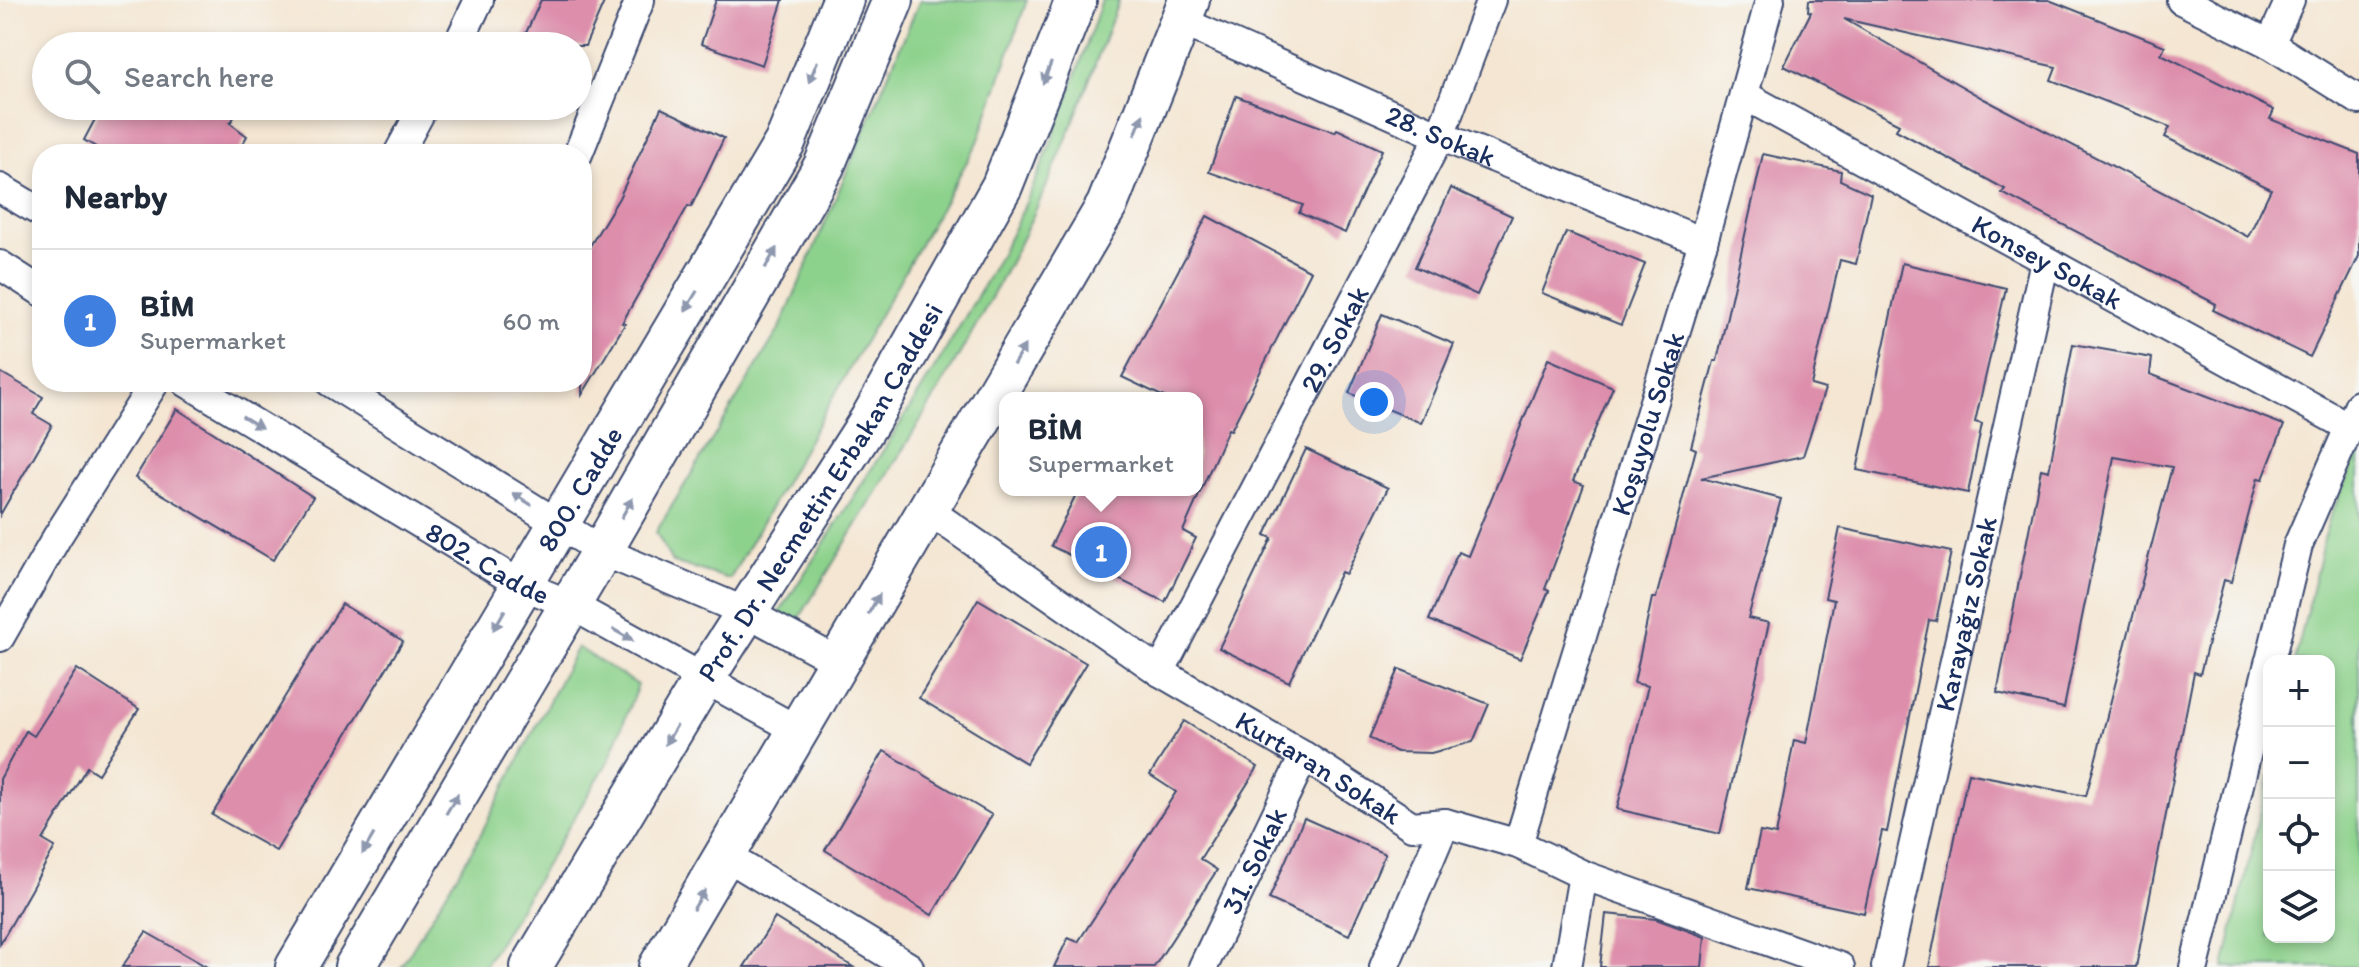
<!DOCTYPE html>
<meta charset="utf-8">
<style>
body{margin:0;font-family:Itim,sans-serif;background:#f6f6f7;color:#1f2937}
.controls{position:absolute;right:24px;bottom:24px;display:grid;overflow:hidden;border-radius:16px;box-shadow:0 4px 12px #0003}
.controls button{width:72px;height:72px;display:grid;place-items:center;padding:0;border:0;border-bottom:2px solid #e0e1e3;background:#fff;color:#1f2937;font:40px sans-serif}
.you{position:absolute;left:1374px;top:402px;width:28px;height:28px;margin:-20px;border:6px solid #fff;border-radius:50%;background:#1a73e8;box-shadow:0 0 0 12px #1a73e833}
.badge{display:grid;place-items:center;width:52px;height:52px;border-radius:50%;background:#2563eb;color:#fff;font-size:26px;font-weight:700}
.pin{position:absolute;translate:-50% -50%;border:4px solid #fff;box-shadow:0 2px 8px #0006}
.popup{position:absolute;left:999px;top:392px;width:204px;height:104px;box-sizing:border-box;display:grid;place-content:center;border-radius:16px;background:#fff;filter:drop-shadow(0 2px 6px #0005);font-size:26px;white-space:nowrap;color:#747a83}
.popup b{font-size:30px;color:#1f2937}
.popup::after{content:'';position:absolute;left:50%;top:100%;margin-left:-16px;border:16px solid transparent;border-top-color:#fff}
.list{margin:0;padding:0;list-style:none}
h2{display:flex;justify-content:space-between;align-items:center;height:104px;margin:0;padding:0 32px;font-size:34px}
h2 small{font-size:26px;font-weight:400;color:#747a83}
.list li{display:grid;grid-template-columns:52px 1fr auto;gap:24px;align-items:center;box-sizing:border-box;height:144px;padding:0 32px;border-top:2px solid #e0e1e3}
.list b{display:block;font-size:30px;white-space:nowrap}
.list p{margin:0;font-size:26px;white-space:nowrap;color:#747a83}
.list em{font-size:26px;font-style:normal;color:#747a83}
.icon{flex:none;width:44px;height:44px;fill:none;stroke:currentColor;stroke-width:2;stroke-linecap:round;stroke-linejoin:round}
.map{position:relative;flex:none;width:2359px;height:967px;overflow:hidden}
.search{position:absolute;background:#fff;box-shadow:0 4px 12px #0003;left:32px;top:32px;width:560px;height:88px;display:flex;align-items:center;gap:20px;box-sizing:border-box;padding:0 28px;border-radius:44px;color:#747a83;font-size:30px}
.panel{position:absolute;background:#fff;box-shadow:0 4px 12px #0003;left:32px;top:144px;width:560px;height:248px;border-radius:32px}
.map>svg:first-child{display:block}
.green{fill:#8dd28c;stroke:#548075;stroke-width:2}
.building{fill:#dd8eab;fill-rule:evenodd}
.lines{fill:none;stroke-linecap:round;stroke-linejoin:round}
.street-casing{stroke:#3c4a6f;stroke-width:32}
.secondary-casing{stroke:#3c4a6f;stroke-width:44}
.street{stroke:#fff;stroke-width:28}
.secondary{stroke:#fff;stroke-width:40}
.oneway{fill:#8d97ae}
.labels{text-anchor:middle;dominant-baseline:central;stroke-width:7;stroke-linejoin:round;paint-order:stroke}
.street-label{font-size:28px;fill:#1b2f5e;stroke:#f6f6f2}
</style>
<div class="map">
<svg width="2359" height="967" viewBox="0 0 2359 967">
<rect width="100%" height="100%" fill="#f6f6f2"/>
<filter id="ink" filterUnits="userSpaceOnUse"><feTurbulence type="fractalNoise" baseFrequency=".0125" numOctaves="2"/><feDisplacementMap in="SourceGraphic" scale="16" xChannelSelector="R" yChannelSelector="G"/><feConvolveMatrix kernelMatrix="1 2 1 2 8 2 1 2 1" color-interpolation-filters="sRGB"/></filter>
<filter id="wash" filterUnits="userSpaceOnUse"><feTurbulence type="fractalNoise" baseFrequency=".006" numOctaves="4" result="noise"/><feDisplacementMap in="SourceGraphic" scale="32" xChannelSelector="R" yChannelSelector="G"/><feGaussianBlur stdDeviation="1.8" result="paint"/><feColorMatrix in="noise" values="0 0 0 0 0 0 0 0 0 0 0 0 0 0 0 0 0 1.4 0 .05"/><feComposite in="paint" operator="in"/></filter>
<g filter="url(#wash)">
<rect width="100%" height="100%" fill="#f4e6d2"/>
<g class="green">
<polygon points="920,0 1027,0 978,142 730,579 672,562 656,532 781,326"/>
<path d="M1102 0H1119C1086 89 1054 179 1009 264 945 388 867 505 795 626L778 615C852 498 931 381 998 259 1042 178 1072 87 1102 0Z"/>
<polygon points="2359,451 2359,967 2224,967 2269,775 2269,937 2329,937 2329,661 2295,661 2328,522"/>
<polygon points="577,647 638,685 609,760 484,967 401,967 474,847"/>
</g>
<g id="blocks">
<g class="building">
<polygon points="541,0 605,0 585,46 520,46"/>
<polygon points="716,0 783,0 762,65 701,44"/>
<path d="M1809 0H2049L2165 46 2161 54 2274 110 2270 119 2359 154V256L2310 357 2213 310 2216 304 2002 193 2005 189 1896 130 1899 124 1784 66 1811 12 1808 11ZM1844 19 2056 67 2051 80 2170 127 2165 137 2271 189 2248 237 1984 99Z"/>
<polygon points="1236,96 1335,132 1337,129 1382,150 1345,233 1299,213 1303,205 1209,172"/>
<polygon points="102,106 242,106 230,123 247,136 237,154 108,154 84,140"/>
<polygon points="661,108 724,138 691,207 688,206 622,323 625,324 582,395 582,259 619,198"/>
<polygon points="1763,154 1841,171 1840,180 1871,194 1856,264 1840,260 1811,385 1825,389 1803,456 1701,478 1781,499 1748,618 1769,623 1720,834 1617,809 1648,686 1634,683 1652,598 1656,598 1696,449 1691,447 1714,361 1717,361"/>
<polygon points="1451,188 1512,216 1477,295 1415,267"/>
<polygon points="1207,216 1311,271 1231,430 1228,429 1183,531 1196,538 1165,602 1051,546 1078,490 1197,490 1197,398 1166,398 1122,377"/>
<polygon points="1566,232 1645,264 1621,325 1542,293"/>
<polygon points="1902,263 2006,288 1975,422 1982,424 1968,493 1857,470"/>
<polygon points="1382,314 1454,344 1421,423 1349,393"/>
<polygon points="2073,344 2152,358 2150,374 2284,425 2263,479 2258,478 2231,582 2224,580 2200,674 2194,672 2136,967 1929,967 1968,773 2086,796 2172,467 2114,457 2064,708 1997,693 2041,469 2049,471"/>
<polygon points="1548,359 1613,387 1573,481 1584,485 1545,589 1549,591 1520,659 1429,620 1458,552 1468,556"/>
<polygon points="0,372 43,397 33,414 52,425 0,515"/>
<polygon points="177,409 313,497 273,560 135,478"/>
<polygon points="1306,449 1388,488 1346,574 1341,572 1289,682 1219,648 1272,538 1265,535"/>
<polygon points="1840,528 1951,552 1936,621 1929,620 1887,832 1882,831 1864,913 1748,888 1760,832 1776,835 1794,740 1806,743 1834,600 1825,598"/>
<polygon points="978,599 1086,663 1026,763 919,698"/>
<polygon points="342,604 403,641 276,851 212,815"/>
<polygon points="77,669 139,709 98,774 87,767 43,840 55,847 0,944 0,779 26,731 34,736"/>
<polygon points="1399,669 1489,704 1473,742 1431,753 1397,752 1369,738"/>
<polygon points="1184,721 1258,767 1200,859 1217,870 1154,967 1054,967 1068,938 1078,942 1176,792 1150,775"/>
<polygon points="884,751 992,815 932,915 825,850"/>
<polygon points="1304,818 1385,854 1349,935 1269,899"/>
<polygon points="1606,914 1656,919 1705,937 1702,967 1600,967"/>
<polygon points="775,918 853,967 744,967"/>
<polygon points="146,932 207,967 122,967"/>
</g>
</g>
</g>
<g filter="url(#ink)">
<use href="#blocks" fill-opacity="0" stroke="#3c4a6f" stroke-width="2"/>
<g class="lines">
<g class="street-casing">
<g id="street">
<polyline points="2181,0 2270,44 2359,100"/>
<path id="s1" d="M1181 21 1440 136 1703 242"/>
<polyline points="2270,44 2290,0"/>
<polyline points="457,46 479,0"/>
<path id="s2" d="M1744 95 2349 427"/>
<polyline points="398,154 424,106"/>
<polyline points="578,154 640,0"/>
<polyline points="0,188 42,213"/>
<polyline points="0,265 42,292"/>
<path id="s3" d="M186 382 520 584 571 605 799 731"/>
<polyline points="330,382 602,551 748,613 839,662"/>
<path id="s4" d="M928 510 1160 672 1304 756 1412 826 1445 823 1518 844 1583 875 1840 967"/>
<polyline points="0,637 57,537 155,382"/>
<polyline points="2270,661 2298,545 2359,405"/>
<path id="s5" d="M1160 672 1440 136 1491 0"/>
<path id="s6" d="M1518 844 1703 242 1770 0"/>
<polyline points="726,856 909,967"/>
<path id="s7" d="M1203 967 1304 756"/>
<polyline points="1384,967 1445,823"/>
<polyline points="1567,967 1583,875"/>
<path id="s8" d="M1886 967 2045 261"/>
<polyline points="2194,967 2269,663"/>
</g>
</g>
<g class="secondary-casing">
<g id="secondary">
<path id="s9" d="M296 967 785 142 843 0"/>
<polyline points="355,967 602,551 824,166 893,0"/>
<path id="s10" d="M531 967 703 680 870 420 1002 186 1076 0"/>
<polyline points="659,967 1107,205 1189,0"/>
</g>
</g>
<use href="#street" class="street"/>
<use href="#secondary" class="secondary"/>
</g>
<defs><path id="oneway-solid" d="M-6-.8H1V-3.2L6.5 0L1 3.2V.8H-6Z" transform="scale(2)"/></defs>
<g class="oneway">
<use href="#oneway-solid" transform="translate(813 72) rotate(112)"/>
<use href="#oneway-solid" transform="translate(1047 73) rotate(112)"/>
<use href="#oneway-solid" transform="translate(1139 125) rotate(-68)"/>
<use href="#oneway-solid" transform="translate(771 258) rotate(-60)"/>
<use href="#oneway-solid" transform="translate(691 301) rotate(121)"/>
<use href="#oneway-solid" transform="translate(1019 355) rotate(-60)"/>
<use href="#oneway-solid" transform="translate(252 422) rotate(31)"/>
<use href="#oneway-solid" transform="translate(522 499) rotate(-148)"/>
<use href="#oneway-solid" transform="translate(627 508) rotate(-60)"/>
<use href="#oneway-solid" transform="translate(874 604) rotate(-60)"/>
<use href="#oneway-solid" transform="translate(499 620) rotate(120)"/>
<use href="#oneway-solid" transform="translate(623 635) rotate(30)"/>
<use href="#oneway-solid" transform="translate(671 735) rotate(121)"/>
<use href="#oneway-solid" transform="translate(452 804) rotate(-59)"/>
<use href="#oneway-solid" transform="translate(368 844) rotate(120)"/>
<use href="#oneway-solid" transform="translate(699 900) rotate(-59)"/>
</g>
</g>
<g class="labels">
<g class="street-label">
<text stroke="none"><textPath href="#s1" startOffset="284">28. Sokak</textPath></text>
<text stroke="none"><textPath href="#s2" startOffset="346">Konsey Sokak</textPath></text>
<text stroke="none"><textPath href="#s5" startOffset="376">29. Sokak</textPath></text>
<text stroke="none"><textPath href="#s6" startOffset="440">Koşuyolu Sokak</textPath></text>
<text stroke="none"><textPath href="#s9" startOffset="556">800. Cadde</textPath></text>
<text stroke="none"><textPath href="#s10" startOffset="556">Prof. Dr. Necmettin Erbakan Caddesi</textPath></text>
<text stroke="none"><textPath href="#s3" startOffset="352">802. Cadde</textPath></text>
<text stroke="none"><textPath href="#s8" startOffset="362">Karayağız Sokak</textPath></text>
<text stroke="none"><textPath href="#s4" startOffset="468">Kurtaran Sokak</textPath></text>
<text stroke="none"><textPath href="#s7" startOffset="118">31. Sokak</textPath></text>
</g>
</g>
</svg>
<div class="controls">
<button>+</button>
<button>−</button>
<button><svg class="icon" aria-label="locate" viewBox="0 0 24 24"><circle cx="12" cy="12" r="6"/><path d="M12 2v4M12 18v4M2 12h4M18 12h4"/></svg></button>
<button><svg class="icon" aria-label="layers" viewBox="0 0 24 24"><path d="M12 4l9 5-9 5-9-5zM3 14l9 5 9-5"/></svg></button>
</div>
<div class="you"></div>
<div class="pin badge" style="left:1101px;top:552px;background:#3f7fe0">1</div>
<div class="popup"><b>BİM</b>Supermarket</div>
<div class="search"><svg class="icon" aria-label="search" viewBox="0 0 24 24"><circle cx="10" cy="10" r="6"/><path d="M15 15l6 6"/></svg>Search here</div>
<section class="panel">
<h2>Nearby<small></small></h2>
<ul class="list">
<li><span class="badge" style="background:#3f7fe0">1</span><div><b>BİM</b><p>Supermarket</p></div><em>60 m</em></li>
</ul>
</section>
</div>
